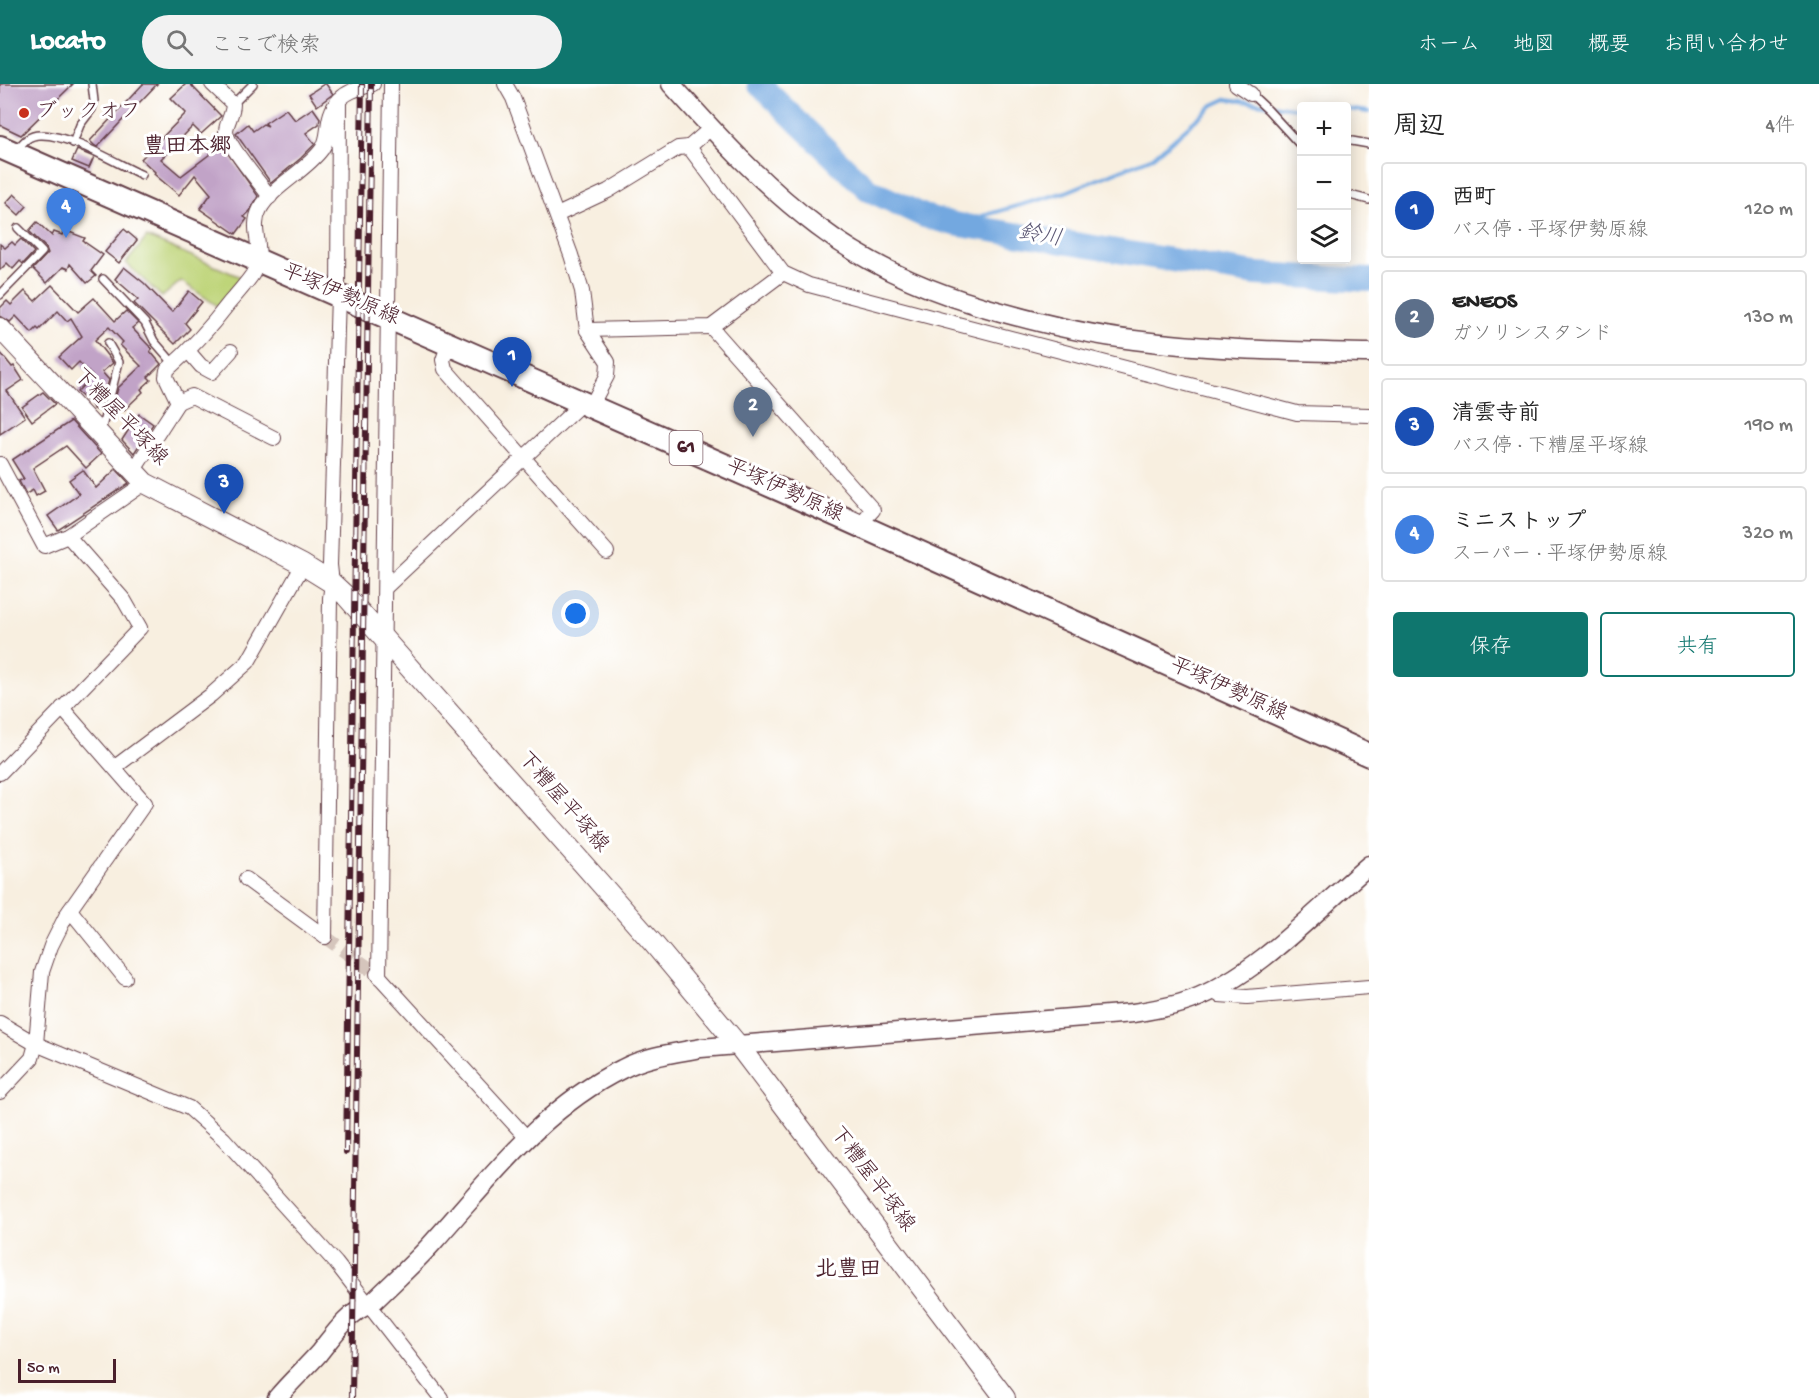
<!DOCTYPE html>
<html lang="ja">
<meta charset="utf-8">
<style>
body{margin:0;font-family:"Gochi Hand","Klee One",sans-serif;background:#f2f2f2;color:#222}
.controls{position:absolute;right:18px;top:18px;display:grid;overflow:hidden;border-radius:6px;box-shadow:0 3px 15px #0003}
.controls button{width:54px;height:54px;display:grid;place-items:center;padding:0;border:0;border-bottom:2px solid #e0e0e0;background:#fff;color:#222;font:30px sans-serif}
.scale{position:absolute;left:18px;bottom:15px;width:98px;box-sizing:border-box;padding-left:6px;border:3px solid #4a1f2b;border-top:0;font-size:16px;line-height:21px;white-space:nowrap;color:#4a1f2b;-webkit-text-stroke:4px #fff;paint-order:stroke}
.you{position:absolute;left:576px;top:530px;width:21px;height:21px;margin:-15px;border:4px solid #fff;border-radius:50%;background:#1a73e8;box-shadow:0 0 0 9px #1a73e833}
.badge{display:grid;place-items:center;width:39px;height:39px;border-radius:50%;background:#0f766e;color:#fff;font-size:20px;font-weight:700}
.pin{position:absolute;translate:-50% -50px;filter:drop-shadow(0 2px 3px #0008)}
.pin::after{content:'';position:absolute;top:32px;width:21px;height:18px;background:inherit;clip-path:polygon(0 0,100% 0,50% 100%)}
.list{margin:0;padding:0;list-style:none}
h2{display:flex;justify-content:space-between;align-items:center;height:78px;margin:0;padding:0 24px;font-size:26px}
h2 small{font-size:20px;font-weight:400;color:#767676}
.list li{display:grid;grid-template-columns:39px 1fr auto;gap:18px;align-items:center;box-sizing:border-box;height:96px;margin:0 12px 12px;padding:0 12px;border:2px solid #e0e0e0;border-radius:6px}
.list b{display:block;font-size:22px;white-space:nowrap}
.list p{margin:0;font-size:20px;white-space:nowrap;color:#767676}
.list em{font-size:20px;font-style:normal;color:#767676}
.actions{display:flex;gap:12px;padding:18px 24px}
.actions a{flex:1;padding:14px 0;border:2px solid #0f766e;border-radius:6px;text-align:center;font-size:21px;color:#0f766e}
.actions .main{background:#0f766e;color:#fff}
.icon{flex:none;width:33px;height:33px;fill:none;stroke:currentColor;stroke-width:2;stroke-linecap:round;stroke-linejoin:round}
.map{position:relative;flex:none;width:1369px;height:1314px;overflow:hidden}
header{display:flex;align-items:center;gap:36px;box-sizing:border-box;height:84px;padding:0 30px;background:#0f766e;color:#fff}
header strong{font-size:28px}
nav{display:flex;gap:33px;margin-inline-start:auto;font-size:21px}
.search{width:420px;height:54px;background:#f2f2f2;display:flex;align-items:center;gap:15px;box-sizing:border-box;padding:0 21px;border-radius:33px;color:#767676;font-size:22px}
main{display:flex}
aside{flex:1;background:#fff}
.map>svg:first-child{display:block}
.garden{fill:#bed478;stroke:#847a52;stroke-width:1.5}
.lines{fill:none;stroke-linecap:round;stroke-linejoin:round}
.stream{stroke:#73a8e0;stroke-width:4}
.river{stroke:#73a8e0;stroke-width:24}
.building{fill:#c1a3c7}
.minor-tunnel{stroke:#d5c5bc;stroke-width:14;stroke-dasharray:14 7;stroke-linecap:butt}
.service-casing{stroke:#643e46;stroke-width:10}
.minor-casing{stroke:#643e46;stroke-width:16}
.tertiary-casing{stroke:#643e46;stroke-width:21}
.secondary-casing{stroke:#643e46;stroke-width:22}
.primary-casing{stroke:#643e46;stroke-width:26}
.service{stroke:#fff;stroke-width:7}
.minor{stroke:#fff;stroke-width:14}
.tertiary{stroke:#fff;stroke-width:18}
.secondary{stroke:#fff;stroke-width:20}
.primary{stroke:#fff;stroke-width:22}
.rail-casing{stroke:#4a1f2b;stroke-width:6}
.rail{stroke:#fff;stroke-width:4;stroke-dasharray:11;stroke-linecap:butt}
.poi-dot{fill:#c8321e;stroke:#fff;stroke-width:2}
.labels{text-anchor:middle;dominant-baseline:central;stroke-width:6;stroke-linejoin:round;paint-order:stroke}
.shield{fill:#fff;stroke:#80626b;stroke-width:1.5}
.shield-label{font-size:20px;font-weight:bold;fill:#4a1f2b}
.poi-label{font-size:21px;fill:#4a1f2b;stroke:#fff;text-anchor:start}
.street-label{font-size:21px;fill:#4a1f2b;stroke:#fff}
.neighbourhood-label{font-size:22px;font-weight:bold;fill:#4a1f2b;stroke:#fff}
.water-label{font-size:22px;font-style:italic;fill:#5a5673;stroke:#fff}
</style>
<header>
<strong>Locato</strong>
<div class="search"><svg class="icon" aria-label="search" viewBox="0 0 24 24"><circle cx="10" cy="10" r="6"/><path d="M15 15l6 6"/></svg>ここで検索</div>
<nav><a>ホーム</a><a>地図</a><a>概要</a><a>お問い合わせ</a></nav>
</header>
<main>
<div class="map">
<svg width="1369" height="1314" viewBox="0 0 1369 1314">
<rect width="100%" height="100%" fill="#fff"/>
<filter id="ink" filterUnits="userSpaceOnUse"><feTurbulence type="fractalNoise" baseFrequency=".0167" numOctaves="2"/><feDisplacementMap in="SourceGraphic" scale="12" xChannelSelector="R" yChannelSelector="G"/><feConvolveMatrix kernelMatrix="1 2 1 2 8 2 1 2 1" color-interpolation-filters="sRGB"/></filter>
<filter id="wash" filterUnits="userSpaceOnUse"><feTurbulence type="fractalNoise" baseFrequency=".008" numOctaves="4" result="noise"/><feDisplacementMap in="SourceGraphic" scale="24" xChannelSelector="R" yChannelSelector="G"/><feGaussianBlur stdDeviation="1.35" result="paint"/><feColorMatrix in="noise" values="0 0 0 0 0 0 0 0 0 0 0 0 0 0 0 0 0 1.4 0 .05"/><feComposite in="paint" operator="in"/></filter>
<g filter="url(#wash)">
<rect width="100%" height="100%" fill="#f8efe0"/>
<polygon class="garden" points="147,153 243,194 219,223 181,197 162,213 126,179"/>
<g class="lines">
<g class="stream">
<polyline points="1346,25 1369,28"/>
<polyline points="954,140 1066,108 1153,73 1213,21 1226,15 1302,25"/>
</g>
<polyline class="river" points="759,0 846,85 869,106 924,132 954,140 1256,190 1369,196"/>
</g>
<g id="blocks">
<g class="building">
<polygon points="0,0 73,0 21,51 0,41"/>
<polygon points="143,0 157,0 97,63 94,61 90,57"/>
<polygon points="186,0 190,0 221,32 201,50 193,42 161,75 181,92 222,61 258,112 250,127 244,133 247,135 236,150 200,125 211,110 195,91 179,111 154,90 155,88 141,75 186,29 171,14"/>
<polygon points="324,0 326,0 333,10 317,22 309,10"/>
<polygon points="313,24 320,34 319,40 306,49 315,60 301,74 271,99 236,50 248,40 253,47 263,40 268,42 265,39 286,25 295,36"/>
<polygon points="77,66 94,73 89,84 72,77"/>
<polygon points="14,110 27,122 19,131 6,119"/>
<polygon points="37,138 52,152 54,148 62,151 64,146 85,154 83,157 103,171 91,187 96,192 87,199 70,180 68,185 63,183 47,199 33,185 48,169 46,164 29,147"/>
<polygon points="124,145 137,156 119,179 105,168"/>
<polygon points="21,155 34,168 23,180 20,177 13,185 7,179 0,186 0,160 5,164 12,158 15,161"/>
<polygon points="124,183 144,199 172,228 189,207 202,218 185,239 190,245 175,260 134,219 138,215 115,195"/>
<polygon points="52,201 78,228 94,214 115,237 126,227 138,239 132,244 152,265 150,267 161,280 148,293 151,296 141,305 143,308 124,326 114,319 118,304 141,282 120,261 123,258 109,243 95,256 113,279 102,288 109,296 100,327 93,325 92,321 77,308 92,292 79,278 71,286 59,273 82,252 71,234 67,237 58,227 39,246 37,244 32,249 16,232 10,238 0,232 0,224 7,217 11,221 25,207 35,217"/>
<polygon points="0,268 12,283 14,282 23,296 7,307 25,333 0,350"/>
<polygon points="43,308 55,320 32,337 22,323"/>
<polygon points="139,330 153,340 134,369 122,356"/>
<polygon points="71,337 101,370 86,384 66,362 33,384 45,407 36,412 33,406 26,410 19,397 24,395 12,376"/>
<polygon points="116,385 129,399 58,446 48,432 79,410 69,396 83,386 96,404"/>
</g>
</g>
</g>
<g filter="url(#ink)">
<use href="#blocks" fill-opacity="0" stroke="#643e46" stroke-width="1.5"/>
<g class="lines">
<polyline class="minor-tunnel" points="325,853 377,890"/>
<g class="service-casing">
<g id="service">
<polyline points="1251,10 1268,26 1302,63"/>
<polyline points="233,20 253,0"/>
<polyline points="1346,56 1369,60"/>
<polyline points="73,59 80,41 92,25 94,17 92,0"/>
<path d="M16 67C23 58 29 50 42 51 70 51 116 79 142 91"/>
<polyline points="1346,110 1369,116"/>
<polyline points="103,195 145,239 154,257 174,280"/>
<polyline points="0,211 42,168 18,144"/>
<polyline points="101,347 119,278 108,259"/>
</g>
</g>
<g class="minor-casing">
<g id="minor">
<path d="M212 0 233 20C233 30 226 40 226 47 226 60 261 100 270 113"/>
<polyline points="505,0 513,14 571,171 582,207 587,246 608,278 607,292 591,322"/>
<polyline points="1236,0 1251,10"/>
<polyline points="711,44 689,63 783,189 809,201 1297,329 1369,331"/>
<polyline points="557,131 608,107 678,64 689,63"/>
<polyline points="711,243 873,426 859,441"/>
<polyline points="587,246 711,243 783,189"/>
<polyline points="449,259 443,276 445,285 607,468"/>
<polyline points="188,267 201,282 212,288 231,267"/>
<polyline points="178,318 192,312 274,354"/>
<polyline points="0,380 44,462 68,452 145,399"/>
<path d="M134 386 178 318 166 293 167 286C191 265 210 244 229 219 237 210 245 201 252 191 268 165 248 148 260 125 273 102 306 87 322 65 332 51 323 32 340 15 349 6 361 4 373 0"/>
<polyline points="385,504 581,320"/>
<polyline points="115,683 211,611 248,578 303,481"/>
<polyline points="0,689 140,544 124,516 68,452"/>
<polyline points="246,795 325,853"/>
<polyline points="70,826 125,894"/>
<polyline points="325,853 330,514 332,499 330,481 338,211 339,16"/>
<polyline points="377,890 527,1054"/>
<polyline points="379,893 391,0"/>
<polyline points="1213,906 1219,911 1247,913 1369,903"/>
<polyline points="0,939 36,960 189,1024 224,1055 336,1179 441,1314"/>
<polyline points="0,1008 32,974 36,960 42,888 51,862 67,830 145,719 62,624"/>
</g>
</g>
<g class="tertiary-casing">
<g id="tertiary">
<path d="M671 0C717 51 762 101 817 142 872 184 934 210 1001 228 1044 240 1089 251 1134 256 1211 266 1291 267 1369 269"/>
<path d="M277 1314C290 1298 306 1284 319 1269 331 1254 351 1225 370 1221 392 1199 415 1179 435 1156 491 1094 544 1023 622 985 647 972 674 969 701 964L1133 929C1152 926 1172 923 1191 916 1258 891 1315 827 1369 781"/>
</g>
</g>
<g class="secondary-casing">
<polyline id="secondary" points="0,244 145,399 303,481 332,499 346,512 653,859 738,961 1005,1314"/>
</g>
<g class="primary-casing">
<polyline id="primary" points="0,63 783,407 1369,671"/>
</g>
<use href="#service" class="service"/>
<use href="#minor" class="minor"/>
<use href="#tertiary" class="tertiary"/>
<use href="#secondary" class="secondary"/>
<use href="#primary" class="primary"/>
<g class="rail-casing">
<g id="rail">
<polyline points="346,1068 362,0"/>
<polyline points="352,1314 371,0"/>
</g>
</g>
<use href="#rail" class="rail"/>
</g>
</g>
<circle class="poi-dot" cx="24" cy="29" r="6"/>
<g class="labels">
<rect class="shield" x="669.5" y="347" width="33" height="34" rx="4.5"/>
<g class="shield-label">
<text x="686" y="364">61</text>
</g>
<g class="poi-label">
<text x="36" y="29">ブックオフ</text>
</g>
<g class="street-label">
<text transform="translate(340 212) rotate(23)">平塚伊勢原線</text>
<text transform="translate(119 334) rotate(46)">下糟屋平塚線</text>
<text transform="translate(784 408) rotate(24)">平塚伊勢原線</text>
<text transform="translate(1228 607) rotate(24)">平塚伊勢原線</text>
<text transform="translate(562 719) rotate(49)">下糟屋平塚線</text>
<text transform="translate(871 1096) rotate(53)">下糟屋平塚線</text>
</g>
<g class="neighbourhood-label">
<text x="187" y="64">豊田本郷</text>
<text x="848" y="1187">北豊田</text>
</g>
<g class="water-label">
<text transform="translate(1040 153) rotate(10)">鈴川</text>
</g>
</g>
</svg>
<div class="controls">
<button>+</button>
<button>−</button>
<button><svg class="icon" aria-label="layers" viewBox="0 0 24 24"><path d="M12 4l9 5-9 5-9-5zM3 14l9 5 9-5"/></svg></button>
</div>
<div class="scale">50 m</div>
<div class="you"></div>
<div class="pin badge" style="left:512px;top:303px;background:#1a4fb4">1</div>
<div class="pin badge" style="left:753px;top:353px;background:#5c6f8a">2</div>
<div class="pin badge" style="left:224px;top:430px;background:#1a4fb4">3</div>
<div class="pin badge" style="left:66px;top:154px;background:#3f7fe0">4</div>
</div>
<aside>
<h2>周辺<small>4件</small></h2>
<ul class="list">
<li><span class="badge" style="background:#1a4fb4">1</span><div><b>西町</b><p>バス停 · 平塚伊勢原線</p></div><em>120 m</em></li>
<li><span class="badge" style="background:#5c6f8a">2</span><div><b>ENEOS</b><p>ガソリンスタンド</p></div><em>130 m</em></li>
<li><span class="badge" style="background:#1a4fb4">3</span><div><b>清雲寺前</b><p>バス停 · 下糟屋平塚線</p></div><em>190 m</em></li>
<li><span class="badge" style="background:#3f7fe0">4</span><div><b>ミニストップ</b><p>スーパー · 平塚伊勢原線</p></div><em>320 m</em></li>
</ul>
<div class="actions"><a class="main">保存</a><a>共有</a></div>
</aside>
</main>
